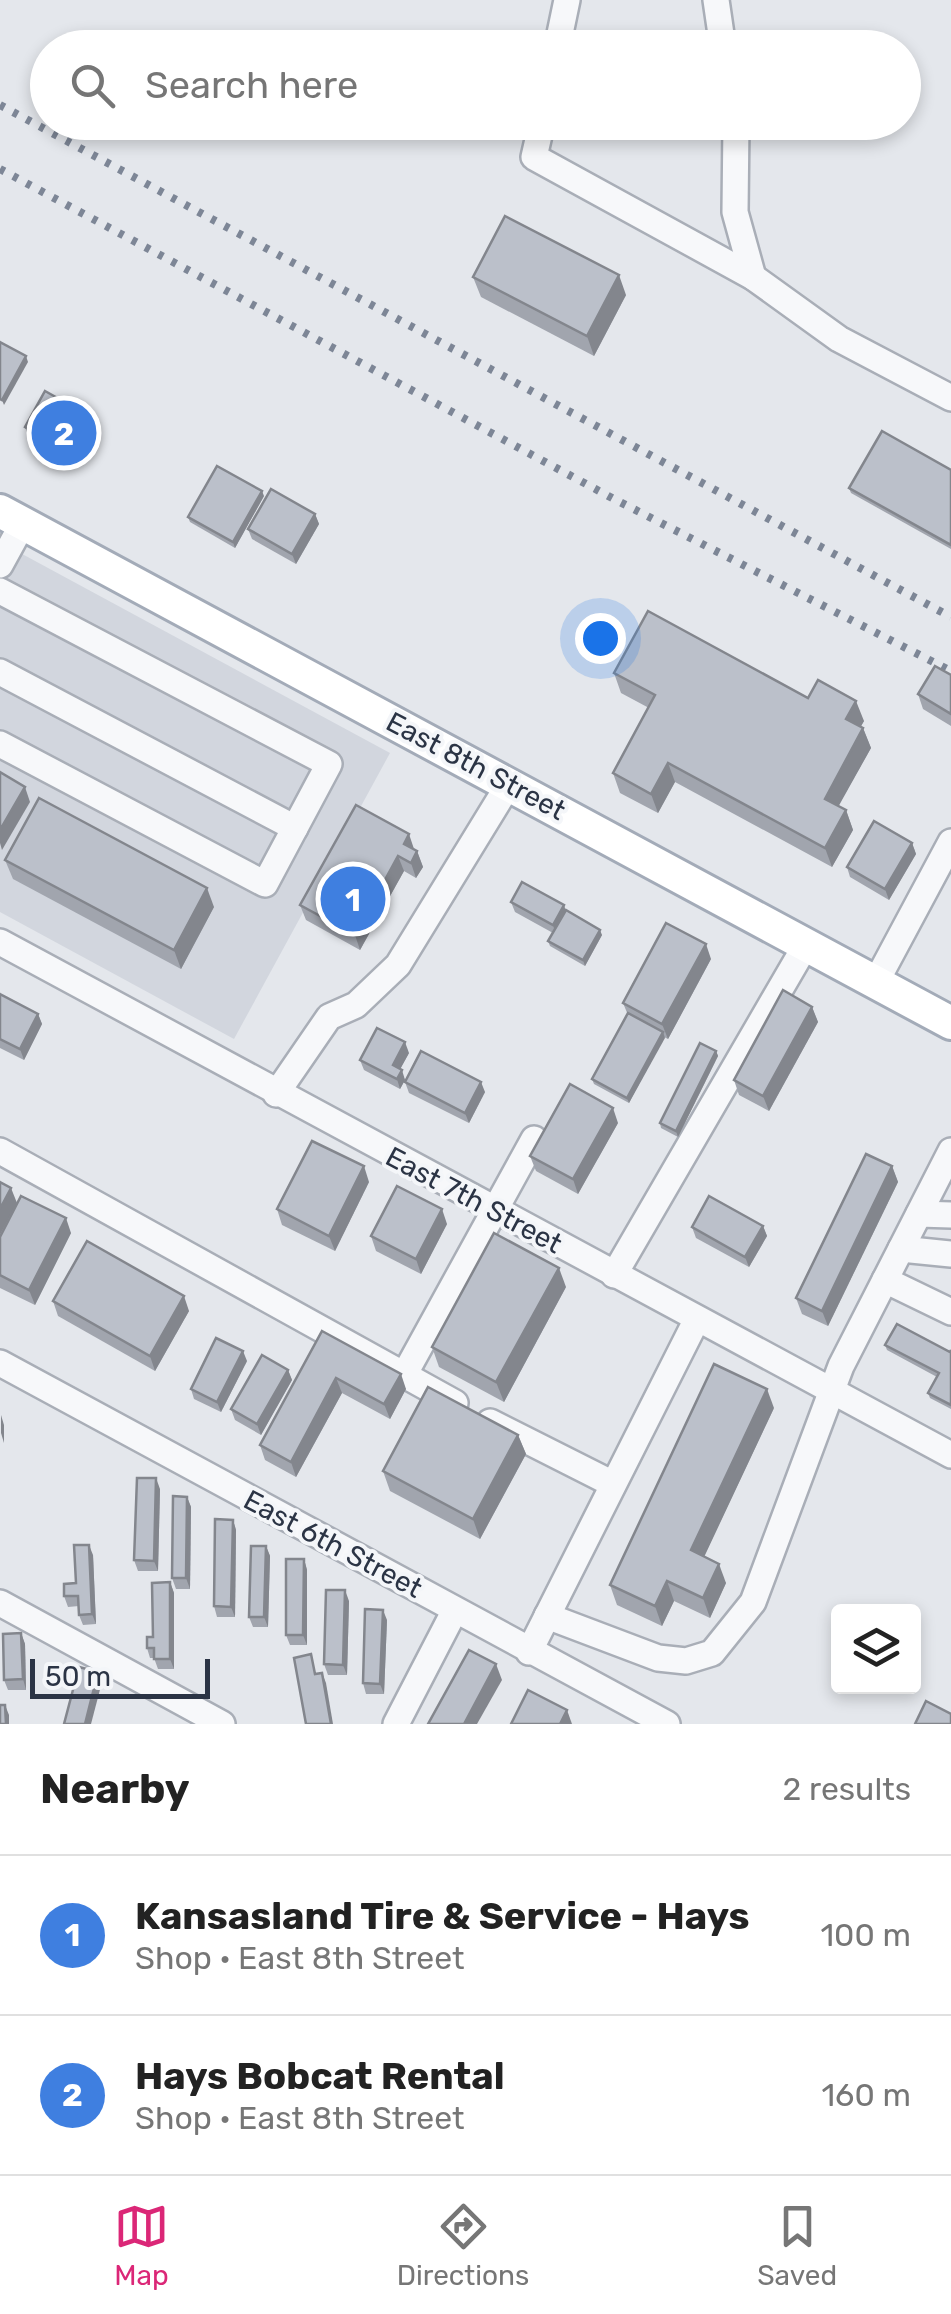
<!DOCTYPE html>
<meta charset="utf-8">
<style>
body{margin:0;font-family:Rubik,sans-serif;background:#f6f6f6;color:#222}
.controls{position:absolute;right:30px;bottom:30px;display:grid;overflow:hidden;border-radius:10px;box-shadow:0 5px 15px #0003}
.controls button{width:90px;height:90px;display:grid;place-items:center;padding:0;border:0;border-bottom:2px solid #e0e0e0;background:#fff;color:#222;font:50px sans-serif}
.scale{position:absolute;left:30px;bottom:25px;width:180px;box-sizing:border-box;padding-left:10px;border:5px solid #2b3445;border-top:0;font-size:28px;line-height:35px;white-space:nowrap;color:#2b3445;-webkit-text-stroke:8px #f4f6f9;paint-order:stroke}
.you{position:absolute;left:600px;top:638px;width:35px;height:35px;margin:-25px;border:8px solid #fff;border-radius:50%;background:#1a73e8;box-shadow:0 0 0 15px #1a73e833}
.badge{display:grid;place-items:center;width:65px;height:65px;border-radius:50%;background:#db2777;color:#fff;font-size:32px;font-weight:700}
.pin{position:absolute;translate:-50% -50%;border:5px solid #fff;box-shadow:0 2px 10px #0006}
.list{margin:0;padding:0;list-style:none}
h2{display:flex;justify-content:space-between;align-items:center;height:130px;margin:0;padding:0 40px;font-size:42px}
h2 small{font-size:32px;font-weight:400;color:#767676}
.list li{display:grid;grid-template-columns:65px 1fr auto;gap:30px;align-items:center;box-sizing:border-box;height:160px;padding:0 40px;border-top:2px solid #e0e0e0}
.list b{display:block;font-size:38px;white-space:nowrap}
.list p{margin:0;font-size:32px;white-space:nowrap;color:#767676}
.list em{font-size:32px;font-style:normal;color:#767676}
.icon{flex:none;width:55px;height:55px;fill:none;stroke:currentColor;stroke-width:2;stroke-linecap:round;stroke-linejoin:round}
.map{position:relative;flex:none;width:951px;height:1724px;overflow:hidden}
.search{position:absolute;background:#fff;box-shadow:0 5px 15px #0003;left:30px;right:30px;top:30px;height:110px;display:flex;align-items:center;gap:25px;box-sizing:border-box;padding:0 35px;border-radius:55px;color:#767676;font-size:38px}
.sheet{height:450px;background:#fff}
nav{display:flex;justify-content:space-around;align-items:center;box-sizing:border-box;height:140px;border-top:2px solid #e0e0e0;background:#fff;font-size:28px;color:#767676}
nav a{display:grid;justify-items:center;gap:5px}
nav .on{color:#db2777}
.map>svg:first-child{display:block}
.built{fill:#d2d6de}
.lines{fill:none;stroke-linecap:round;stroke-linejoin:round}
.minor-casing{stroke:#a9aeb7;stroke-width:30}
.major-casing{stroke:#a3abb8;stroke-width:38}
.minor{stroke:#f7f8fa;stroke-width:25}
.major{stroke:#fff;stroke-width:32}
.rail{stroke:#7d8696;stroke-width:8;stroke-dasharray:5 10;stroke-linecap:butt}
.wall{fill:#a1a5ae}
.shaded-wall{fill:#83868d}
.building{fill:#bbc0ca;stroke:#83868d;stroke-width:2.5}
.labels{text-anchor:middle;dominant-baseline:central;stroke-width:8;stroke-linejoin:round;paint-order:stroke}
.street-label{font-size:28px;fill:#2b3445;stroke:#f4f6f9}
</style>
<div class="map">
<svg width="951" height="1724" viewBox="0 0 951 1724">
<rect width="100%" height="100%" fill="#e4e7ec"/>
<polygon class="built" points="0,542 390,753 234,1039 0,912"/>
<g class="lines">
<g class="minor-casing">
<g id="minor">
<polyline points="716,0 723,48"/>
<polyline points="557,48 567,0"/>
<polyline points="542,122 534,157 753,277 839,339 951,398"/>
<polyline points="736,122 735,212 753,277"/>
<polyline points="0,565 23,523"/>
<polyline points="0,591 329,764 265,884 0,744"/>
<polyline points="0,672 295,828"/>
<polyline points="0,942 951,1455"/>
<polyline points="876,982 951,842"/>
<polyline points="276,1094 329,1017 356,1005 398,965 509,784"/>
<polyline points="0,1151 455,1403"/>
<polyline points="919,1214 951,1215"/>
<polyline points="901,1249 951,1254"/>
<polyline points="614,1275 807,943"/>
<polyline points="885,1280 951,1312"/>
<polyline points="0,1363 667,1724"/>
<polyline points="403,1377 534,1139"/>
<polyline points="490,1422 613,1484"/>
<polyline points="0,1603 222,1724"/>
<polyline points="547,1616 658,1658 686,1661 712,1653 753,1602 841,1366 951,1151"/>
<polyline points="529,1652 697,1319"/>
<polyline points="396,1724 455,1610"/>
</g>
</g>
<g class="major-casing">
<polyline id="major" points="0,511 951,1023"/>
</g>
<use href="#minor" class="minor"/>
<use href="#major" class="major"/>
<g class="rail">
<polyline points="0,105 951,617"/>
<polyline points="0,169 614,499 951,671"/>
</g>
</g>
<g class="wall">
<polygon points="473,277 626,295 594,356 481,297"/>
<polygon points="25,427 99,429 79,466 29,438"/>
<polygon points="951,470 951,549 851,493 849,488"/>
<polygon points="264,496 235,548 190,522 188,517"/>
<polygon points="315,514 319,524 296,564 252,539 248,529"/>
<polygon points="614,673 808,698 864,721 860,727 863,728 871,748 838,806 846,810 853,830 832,867 675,782 658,813 620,793 613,773 649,708 621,693"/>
<polygon points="951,675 951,726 923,709 918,694"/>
<polygon points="356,805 417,851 423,867 416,878 404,871 360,950 306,920 300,905"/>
<polygon points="912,843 916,854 889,900 850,877 847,867"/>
<polygon points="5,860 214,907 181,969 13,879"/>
<polygon points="511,902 564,905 565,910 602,935 585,966 550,946 548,941 553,933 515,912"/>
<polygon points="711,959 668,1039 664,1037 629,1103 594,1084 592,1079 628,1015 623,1003"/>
<polygon points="0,994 38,1014 42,1024 24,1060 0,1048"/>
<polygon points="812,1007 818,1022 769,1111 739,1095 734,1080"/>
<polygon points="716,1051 718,1056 678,1137 661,1128 660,1123"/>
<polygon points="409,1053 400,1069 405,1080 400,1089 364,1070 360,1060"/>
<polygon points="405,1082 485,1092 469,1123 409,1093"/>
<polygon points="618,1123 578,1194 536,1171 530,1156"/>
<polygon points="892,1166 898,1182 828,1326 802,1314 796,1298"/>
<polygon points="369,1182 335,1251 282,1225 277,1209"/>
<polygon points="447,1224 421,1274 376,1251 371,1236"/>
<polygon points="763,1226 767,1236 749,1267 696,1238 692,1227"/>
<polygon points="71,1233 35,1305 0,1288 0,1237"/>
<polygon points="566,1287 504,1402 439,1367 432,1347"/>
<polygon points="53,1301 189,1311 155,1371 58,1316"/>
<polygon points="322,1331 406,1389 390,1419 342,1393 296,1477 265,1460 260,1445"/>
<polygon points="885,1345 950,1352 951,1350 951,1409 930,1398 928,1393 937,1377 887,1350"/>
<polygon points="247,1361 221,1412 194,1399 191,1389"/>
<polygon points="288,1370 292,1380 261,1435 235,1420 231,1409"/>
<polygon points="774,1408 704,1556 726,1583 710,1618 674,1601 662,1626 617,1605 610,1585"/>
<polygon points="518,1435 526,1454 480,1539 390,1491 383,1471"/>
<polygon points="160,1489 158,1571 138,1571 134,1560"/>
<polygon points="187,1497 191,1507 190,1589 176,1589 172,1578"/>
<polygon points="233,1520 236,1530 235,1617 217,1617 214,1606"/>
<polygon points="266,1546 270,1556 268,1627 253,1627 249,1617"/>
<polygon points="93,1555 96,1624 83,1625 79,1615 79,1606 68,1607 64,1596 76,1583"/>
<polygon points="304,1559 307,1570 307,1645 290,1645 286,1635"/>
<polygon points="170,1582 174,1593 174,1669 158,1669 154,1658 150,1658 147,1648 153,1637"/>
<polygon points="349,1601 347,1675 328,1675 324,1664"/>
<polygon points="387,1620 384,1694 366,1694 363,1683"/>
<polygon points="21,1633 25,1644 26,1690 8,1690 4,1680"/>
</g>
<g class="shaded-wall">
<polygon points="619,275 626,295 594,356 587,336"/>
<polygon points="26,356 28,362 4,405 2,400"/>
<polygon points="95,419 99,429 79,466 75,455"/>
<polygon points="262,491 264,496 235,548 233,542"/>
<polygon points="315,514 319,524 296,564 292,554"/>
<polygon points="856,701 864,721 854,739 846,719"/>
<polygon points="863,728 871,748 832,818 825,799"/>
<polygon points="668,763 675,782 658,813 651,794"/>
<polygon points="25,787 30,802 2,850 0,843 0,830"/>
<polygon points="846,810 853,830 832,867 825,848"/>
<polygon points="409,834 414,849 404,844"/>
<polygon points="912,843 916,854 889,900 885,889"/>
<polygon points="417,851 423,867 416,878 411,863"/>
<polygon points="398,856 404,871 360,950 355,935"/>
<polygon points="207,888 214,907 181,969 174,950"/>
<polygon points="564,905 567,916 556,935 553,925"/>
<polygon points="600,930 602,935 585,966 583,960"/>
<polygon points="706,944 711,959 668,1039 662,1024"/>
<polygon points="812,1007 818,1022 769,1111 763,1096"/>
<polygon points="38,1014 42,1024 24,1060 20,1049"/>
<polygon points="663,1032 665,1038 629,1103 627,1098"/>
<polygon points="405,1042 409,1053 397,1075 393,1065"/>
<polygon points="716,1051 718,1056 678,1137 676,1131"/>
<polygon points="402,1070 405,1080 400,1089 397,1079"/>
<polygon points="481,1082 485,1092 469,1123 465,1113"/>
<polygon points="613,1108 618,1123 578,1194 573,1179"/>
<polygon points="364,1166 369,1182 335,1251 329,1236"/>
<polygon points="892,1166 898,1182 828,1326 822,1311"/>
<polygon points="11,1188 17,1203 0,1235 0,1209"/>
<polygon points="442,1209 447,1224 421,1274 416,1259"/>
<polygon points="66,1218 71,1233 35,1305 29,1290"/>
<polygon points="763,1226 767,1236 749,1267 745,1257"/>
<polygon points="559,1268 566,1287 504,1402 496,1382"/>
<polygon points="184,1296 189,1311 155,1371 150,1356"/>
<polygon points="243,1351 247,1361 221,1412 217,1402"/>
<polygon points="288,1370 292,1380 261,1435 257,1424"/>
<polygon points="401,1374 406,1389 390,1419 384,1404"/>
<polygon points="336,1378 342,1393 296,1477 291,1462"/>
<polygon points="767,1389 774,1408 698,1570 691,1550"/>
<polygon points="1,1415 4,1425 4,1443 1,1433"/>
<polygon points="518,1435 526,1454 480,1539 473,1519"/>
<polygon points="156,1478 160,1489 158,1571 154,1561"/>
<polygon points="187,1497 191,1507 190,1589 186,1578"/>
<polygon points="233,1520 236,1530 235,1617 231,1607"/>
<polygon points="89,1545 93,1555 96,1624 92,1614"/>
<polygon points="266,1546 270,1556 268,1627 264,1617"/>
<polygon points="304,1559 307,1570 307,1645 303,1635"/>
<polygon points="719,1564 726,1583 710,1618 703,1598"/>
<polygon points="667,1581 674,1601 662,1626 655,1606"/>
<polygon points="170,1582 174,1593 174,1669 170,1659"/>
<polygon points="345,1590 349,1601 347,1675 343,1665"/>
<polygon points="383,1610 387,1620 384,1694 380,1684"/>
<polygon points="21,1633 25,1644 26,1690 23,1679"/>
<polygon points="496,1664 502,1680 477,1724 464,1724"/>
<polygon points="98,1672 102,1682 91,1724 85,1724"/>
<polygon points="322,1673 326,1683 333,1724 331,1724"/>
<polygon points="5,1705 9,1715 9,1724 6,1724"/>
<polygon points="567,1710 572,1724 560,1724"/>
</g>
<g class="building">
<polygon points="505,216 619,275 587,336 473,277"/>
<polygon points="0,342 26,356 2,400 0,399"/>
<polygon points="45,391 95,419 75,455 25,427"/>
<polygon points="882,431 951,470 951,545 849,488"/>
<polygon points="217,466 262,491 233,542 188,517"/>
<polygon points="271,489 315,514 292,554 248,529"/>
<polygon points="648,611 808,698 818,680 856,701 846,719 863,728 825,799 846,810 825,848 668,763 651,794 613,773 655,695 614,673"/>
<polygon points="935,666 951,675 951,714 918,694"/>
<polygon points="0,772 25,787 0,830"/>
<polygon points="39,798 207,888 174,950 5,860"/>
<polygon points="356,805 409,834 404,844 417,851 411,863 398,856 355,935 300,905"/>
<polygon points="874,821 912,843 885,889 847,867"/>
<polygon points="522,882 564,905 553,925 511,902"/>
<polygon points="566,910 600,930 583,960 548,941"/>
<polygon points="666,923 706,944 662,1024 623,1003"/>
<polygon points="783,990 812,1007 763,1096 734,1080"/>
<polygon points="0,994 38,1014 20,1049 0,1039"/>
<polygon points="628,1013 663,1032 627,1098 592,1079"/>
<polygon points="377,1028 405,1042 393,1065 402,1070 397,1079 360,1060"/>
<polygon points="700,1043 716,1051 676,1131 660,1123"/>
<polygon points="421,1051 481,1082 465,1113 405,1082"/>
<polygon points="570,1084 613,1108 573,1179 530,1156"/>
<polygon points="312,1141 364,1166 329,1236 277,1209"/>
<polygon points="866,1154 892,1166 822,1311 796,1298"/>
<polygon points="0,1182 11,1188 0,1209"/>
<polygon points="397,1186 442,1209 416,1259 371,1236"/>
<polygon points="21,1196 66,1218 29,1290 0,1275 0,1237"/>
<polygon points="709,1196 763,1226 745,1257 692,1227"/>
<polygon points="494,1233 559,1268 496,1382 432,1347"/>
<polygon points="87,1241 184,1296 150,1356 53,1301"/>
<polygon points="897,1324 950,1352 951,1350 951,1405 928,1393 939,1373 885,1345"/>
<polygon points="322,1331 401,1374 384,1404 336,1378 291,1462 260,1445"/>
<polygon points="216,1338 243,1351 217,1402 191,1389"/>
<polygon points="262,1355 288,1370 257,1424 231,1409"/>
<polygon points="714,1364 767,1389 691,1550 719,1564 703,1598 667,1581 655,1606 610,1585"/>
<polygon points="428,1387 518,1435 473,1519 383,1471"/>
<polygon points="137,1478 156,1478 154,1561 134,1560"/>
<polygon points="173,1496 187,1497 186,1578 172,1578"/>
<polygon points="215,1519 233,1520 231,1607 214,1606"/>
<polygon points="74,1545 89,1545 92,1614 79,1615 78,1596 64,1596 64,1584 76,1583"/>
<polygon points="251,1546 266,1546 264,1617 249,1617"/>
<polygon points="286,1559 304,1559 303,1635 286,1635"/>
<polygon points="170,1582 170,1659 154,1659 154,1648 147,1648 147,1637 153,1637 152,1583"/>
<polygon points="326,1590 345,1590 343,1665 324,1664"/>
<polygon points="365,1609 383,1610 380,1684 363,1683"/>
<polygon points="21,1633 23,1679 4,1680 3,1634"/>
<polygon points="469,1650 496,1664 464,1724 428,1724"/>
<polygon points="311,1654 315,1674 322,1673 331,1724 306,1724 294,1658"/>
<polygon points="79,1667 98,1672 85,1724 64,1724"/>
<polygon points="528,1690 567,1710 560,1724 511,1724"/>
<polygon points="926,1701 951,1714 951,1724 915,1724"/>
<polygon points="0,1705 5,1705 6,1724 0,1724"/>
</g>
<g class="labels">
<g class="street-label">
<text transform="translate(476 766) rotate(28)">East 8th Street</text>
<text transform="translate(474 1200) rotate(28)">East 7th Street</text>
<text transform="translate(333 1544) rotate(28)">East 6th Street</text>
</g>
</g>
</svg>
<div class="controls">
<button><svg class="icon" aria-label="layers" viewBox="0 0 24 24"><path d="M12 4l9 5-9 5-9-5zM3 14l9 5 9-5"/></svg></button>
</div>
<div class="scale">50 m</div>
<div class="you"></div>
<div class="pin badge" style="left:353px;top:899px;background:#3f7fe0">1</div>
<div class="pin badge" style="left:64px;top:433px;background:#3f7fe0">2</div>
<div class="search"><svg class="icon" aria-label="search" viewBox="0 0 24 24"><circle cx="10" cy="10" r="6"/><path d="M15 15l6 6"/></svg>Search here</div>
</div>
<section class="sheet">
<h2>Nearby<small>2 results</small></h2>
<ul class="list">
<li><span class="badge" style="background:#3f7fe0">1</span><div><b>Kansasland Tire &amp; Service - Hays</b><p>Shop · East 8th Street</p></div><em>100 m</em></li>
<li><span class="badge" style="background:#3f7fe0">2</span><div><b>Hays Bobcat Rental</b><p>Shop · East 8th Street</p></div><em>160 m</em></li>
</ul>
</section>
<nav>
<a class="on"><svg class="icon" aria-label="map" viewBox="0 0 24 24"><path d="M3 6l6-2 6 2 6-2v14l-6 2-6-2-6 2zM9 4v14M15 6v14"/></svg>Map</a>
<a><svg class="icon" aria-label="directions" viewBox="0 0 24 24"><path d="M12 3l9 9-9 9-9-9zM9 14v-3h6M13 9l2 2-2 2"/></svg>Directions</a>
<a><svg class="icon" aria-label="saved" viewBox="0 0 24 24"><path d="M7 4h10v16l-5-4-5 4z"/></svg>Saved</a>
</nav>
